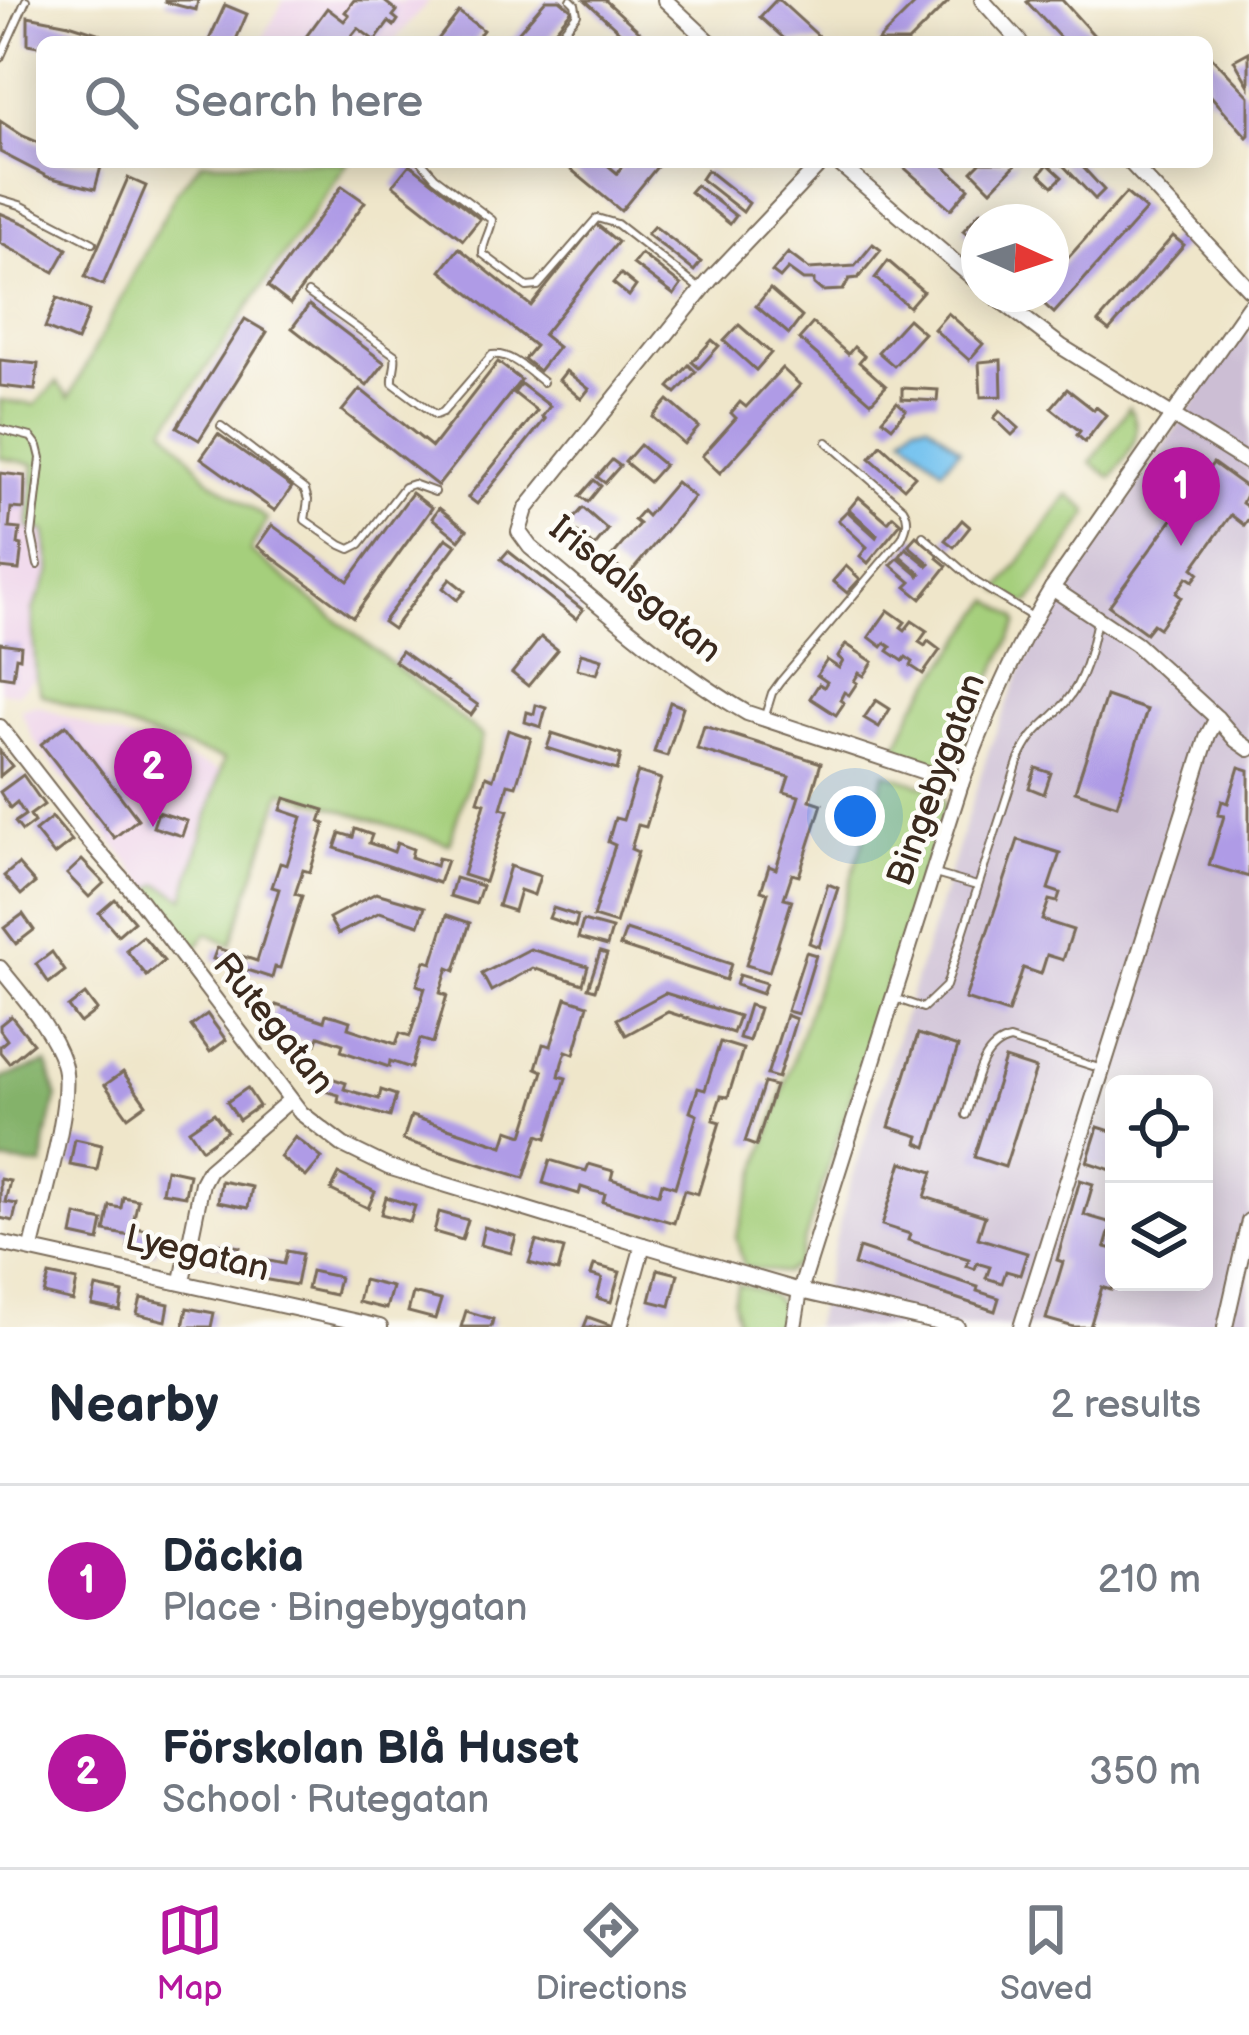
<!DOCTYPE html>
<meta charset="utf-8">
<style>
body{margin:0;font-family:"Balsamiq Sans",sans-serif;background:#f2f2f3;color:#1f2937}
.controls{position:absolute;right:36px;bottom:36px;display:grid;overflow:hidden;border-radius:18px;box-shadow:0 6px 30px #0003}
.controls button{width:108px;height:108px;display:grid;place-items:center;padding:0;border:0;border-bottom:3px solid #e0e1e3;background:#fff;color:#1f2937;font:60px sans-serif}
.compass{position:absolute;left:961px;top:204px;width:108px;height:108px;border-radius:50%;background:#fff;box-shadow:0 6px 30px #0003;rotate:93deg}
.you{position:absolute;left:855px;top:816px;width:42px;height:42px;margin:-30px;border:9px solid #fff;border-radius:50%;background:#1a73e8;box-shadow:0 0 0 18px #1a73e833}
.badge{display:grid;place-items:center;width:78px;height:78px;border-radius:50%;background:#b5179e;color:#fff;font-size:39px;font-weight:700}
.pin{position:absolute;translate:-50% -99px;filter:drop-shadow(0 3px 6px #0008)}
.pin::after{content:'';position:absolute;top:63px;width:42px;height:36px;background:inherit;clip-path:polygon(0 0,100% 0,50% 100%)}
.list{margin:0;padding:0;list-style:none}
h2{display:flex;justify-content:space-between;align-items:center;height:156px;margin:0;padding:0 48px;font-size:51px}
h2 small{font-size:39px;font-weight:400;color:#747a83}
.list li{display:grid;grid-template-columns:78px 1fr auto;gap:36px;align-items:center;box-sizing:border-box;height:192px;padding:0 48px;border-top:3px solid #e0e1e3}
.list b{display:block;font-size:45px;white-space:nowrap}
.list p{margin:0;font-size:39px;white-space:nowrap;color:#747a83}
.list em{font-size:39px;font-style:normal;color:#747a83}
.icon{flex:none;width:66px;height:66px;fill:none;stroke:currentColor;stroke-width:2;stroke-linecap:round;stroke-linejoin:round}
.map{position:relative;flex:none;width:1249px;height:1327px;overflow:hidden}
.search{position:absolute;background:#fff;box-shadow:0 6px 30px #0003;left:36px;right:36px;top:36px;height:132px;display:flex;align-items:center;gap:30px;box-sizing:border-box;padding:0 42px;border-radius:18px;color:#747a83;font-size:45px}
.sheet{height:540px;background:#fff}
nav{display:flex;justify-content:space-around;align-items:center;box-sizing:border-box;height:168px;border-top:3px solid #e0e1e3;background:#fff;font-size:33px;color:#747a83}
nav a{display:grid;justify-items:center;gap:6px}
nav .on{color:#b5179e}
.map>svg:first-child{display:block}
.built{fill:#edd0e9}
.industrial{fill:#ccbed4;fill-rule:evenodd}
.green{fill:#a5cf7b;stroke:#707c4c;stroke-width:3}
.forest{fill:#84b26b;stroke:#606e44;stroke-width:3}
.water{fill:#74c2ef;stroke:#587686;stroke-width:3}
.building{fill:#af9be6}
.lines{fill:none;stroke-linecap:round;stroke-linejoin:round}
.lane-casing{stroke:#7a6c5a;stroke-width:10}
.street-casing{stroke:#7a6c5a;stroke-width:18}
.lane{stroke:#fff;stroke-width:6}
.street{stroke:#fff;stroke-width:14}
.labels{text-anchor:middle;dominant-baseline:central;stroke-width:9;stroke-linejoin:round;paint-order:stroke}
.street-label{font-size:36px;fill:#3b2a1e;stroke:#fdfcf7}
</style>
<div class="map">
<svg width="1249" height="1327" viewBox="0 0 1249 1327">
<rect width="100%" height="100%" fill="#fdfcf7"/>
<filter id="ink" filterUnits="userSpaceOnUse"><feTurbulence type="fractalNoise" baseFrequency=".00833" numOctaves="2"/><feDisplacementMap in="SourceGraphic" scale="24" xChannelSelector="R" yChannelSelector="G"/><feConvolveMatrix kernelMatrix="1 2 1 2 8 2 1 2 1" color-interpolation-filters="sRGB"/></filter>
<filter id="wash" filterUnits="userSpaceOnUse"><feTurbulence type="fractalNoise" baseFrequency=".004" numOctaves="4" result="noise"/><feDisplacementMap in="SourceGraphic" scale="48" xChannelSelector="R" yChannelSelector="G"/><feGaussianBlur stdDeviation="2.7" result="paint"/><feColorMatrix in="noise" values="0 0 0 0 0 0 0 0 0 0 0 0 0 0 0 0 0 1.4 0 .05"/><feComposite in="paint" operator="in"/></filter>
<g filter="url(#wash)">
<rect width="100%" height="100%" fill="#efe6ca"/>
<g class="built">
<polygon points="284,0 396,0 400,3 403,0 430,0 393,42 261,42"/>
<polygon points="0,468 30,472 32,487 28,528 45,530 51,572 33,609 36,677 17,693 0,691"/>
<polygon points="37,705 94,728 221,771 184,898 159,884 150,889 148,887 34,740 20,709"/>
</g>
<path class="industrial" d="M1249 327V1327H813L846 1198 989 749 1020 673 1049 617 1225 356ZM1114 1084H1204V1282H1114Z"/>
<g class="green">
<polygon points="202,162 348,162 165,428 209,479 267,519 250,551 483,736 449,844 282,791 231,945 207,933 192,954 145,892 159,884 184,898 224,759 144,734 41,694 36,677 33,630 33,609 51,571 45,531 28,528 34,464 0,458 0,400 35,405 57,382 69,398 177,191"/>
<path d="M1129 407C1148 435 1127 454 1112 478L1091 463Z"/>
<polygon points="1068,495 1087,509 1088,514 1031,602 1024,604 999,590"/>
<polygon points="991,600 1016,617 1018,623 982,698 959,760 953,767 943,768 894,752 916,704"/>
<polygon points="885,773 934,789 941,794 945,805 797,1264 785,1273 744,1267 736,1237"/>
<path d="M738 1284C765 1292 787 1294 781 1327H738L733 1300Z"/>
</g>
<polygon class="forest" points="47,1063 57,1097 46,1137 43,1166 0,1161 0,1079"/>
<polygon class="water" points="915,423 929,423 960,449 942,469 904,435"/>
<g id="blocks">
<g class="building">
<polygon points="165,0 198,0 196,10 165,2"/>
<polygon points="354,0 383,0 397,11 393,16 398,20 394,26 389,22 375,41 358,28 347,42 302,42 327,8 344,21 349,15 345,12"/>
<polygon points="546,0 560,0 572,10 545,42 510,42"/>
<polygon points="585,0 605,0 651,42 631,42"/>
<polygon points="776,0 779,0 825,42 788,42 760,17"/>
<polygon points="919,0 946,0 948,2 908,42 877,42"/>
<polygon points="1030,0 1062,0 1100,42 1064,42 1027,2"/>
<polygon points="225,5 247,14 235,42 208,42"/>
<polygon points="459,12 483,30 474,42 436,42"/>
<polygon points="28,16 69,24 97,33 115,42 42,42 42,47 28,44"/>
<polygon points="1207,52 1249,96 1249,135 1247,137 1211,96 1207,99"/>
<polygon points="1249,52 1249,86 1234,60"/>
<polygon points="0,121 23,136 42,144 42,162 102,163 95,189 48,177 0,152"/>
<polygon points="562,162 604,162 617,173 625,162 661,162 621,211"/>
<polygon points="898,162 940,162 969,188 951,209"/>
<polygon points="981,162 1018,162 991,190 972,171"/>
<polygon points="1060,162 1078,162 1104,190 1095,199"/>
<polygon points="410,164 480,219 463,240 393,185"/>
<polygon points="1048,164 1062,177 1053,186 1040,174"/>
<polygon points="707,170 749,203 743,212 701,179"/>
<polygon points="128,178 146,186 103,285 85,277"/>
<polygon points="696,185 736,216 730,224 690,192"/>
<polygon points="342,186 365,202 290,304 268,287"/>
<polygon points="1126,193 1146,210 1054,313 1033,294 1051,294 1051,277"/>
<polygon points="981,211 993,222 979,222 979,245 963,231"/>
<polygon points="0,213 33,227 67,249 54,272 0,243"/>
<polygon points="596,224 618,242 543,335 558,347 539,371 524,359 535,346 441,271 459,248 531,306"/>
<polygon points="654,226 701,262 694,271 647,234"/>
<polygon points="1173,236 1184,245 1109,331 1098,322"/>
<polygon points="873,244 881,250 858,278 849,279 843,290 822,291 814,284 814,280 803,280 788,269 780,278 772,272 788,253 809,269 855,266"/>
<polygon points="641,254 681,285 674,295 633,264"/>
<polygon points="888,261 923,291 909,307 875,278"/>
<polygon points="621,274 636,286 629,296 613,283"/>
<polygon points="770,289 802,317 789,334 756,306"/>
<polygon points="57,298 89,311 77,341 45,328"/>
<polygon points="309,305 385,363 367,386 292,328"/>
<polygon points="948,313 983,344 969,360 934,329"/>
<polygon points="245,319 267,332 199,440 177,427"/>
<polygon points="908,319 924,333 894,366 878,352"/>
<polygon points="813,323 848,354 854,347 864,356 859,362 886,386 871,402 799,339"/>
<polygon points="739,325 771,353 756,370 724,341"/>
<polygon points="712,340 719,346 699,368 692,362"/>
<polygon points="0,360 38,364 35,390 0,386"/>
<polygon points="1001,360 1002,396 981,397 979,362"/>
<polygon points="498,362 521,380 438,486 342,411 360,389 432,447"/>
<polygon points="689,365 696,372 676,393 669,387"/>
<polygon points="782,368 800,385 720,473 702,456 736,418 731,413 740,402 746,407"/>
<polygon points="566,371 589,389 581,399 559,380"/>
<polygon points="521,384 550,406 542,417 545,419 477,504 468,497 537,411 514,393"/>
<polygon points="902,388 938,390 937,401 902,399"/>
<polygon points="1067,389 1094,410 1096,407 1106,415 1085,442 1077,435 1080,431 1051,408"/>
<polygon points="668,400 699,427 684,444 653,417"/>
<polygon points="897,402 906,410 892,427 882,419"/>
<polygon points="1000,411 1019,428 1012,435 994,418"/>
<polygon points="218,434 292,487 275,511 201,458"/>
<polygon points="640,445 664,465 649,482 625,462"/>
<polygon points="881,445 915,476 904,488 870,458"/>
<polygon points="612,460 620,466 605,483 597,477"/>
<polygon points="1213,463 1249,489 1242,503 1249,508 1249,518 1244,525 1231,515 1193,568 1199,573 1193,581 1187,577 1176,593 1181,597 1159,628 1153,624 1146,633 1109,606"/>
<polygon points="0,473 25,476 24,509 11,508 9,528 20,529 18,544 22,545 19,570 0,568"/>
<polygon points="594,480 601,486 588,502 580,496"/>
<polygon points="676,482 694,497 628,576 609,560 639,524 634,520 642,511 647,516"/>
<polygon points="412,493 432,508 353,617 257,546 272,525 348,581"/>
<polygon points="859,497 888,522 893,516 901,523 868,563 860,556 867,547 838,520 847,511 876,537 877,535 849,509"/>
<polygon points="439,508 467,530 459,540 432,518"/>
<polygon points="583,508 608,530 594,547 568,525"/>
<polygon points="962,520 970,527 954,547 945,540"/>
<polygon points="916,536 939,555 937,558 947,566 921,599 906,587 911,582 891,565 898,558 919,576 921,574 900,556 906,548 928,566 930,564 908,545"/>
<polygon points="446,538 456,545 393,629 383,622"/>
<polygon points="508,551 583,610 576,619 501,559"/>
<polygon points="846,566 860,579 847,593 833,581"/>
<polygon points="450,579 465,591 457,600 443,588"/>
<polygon points="888,610 905,622 901,627 905,630 912,621 927,631 919,642 925,646 928,641 940,650 923,674 911,666 913,662 906,657 903,661 888,651 891,647 885,643 882,647 869,637"/>
<polygon points="541,637 558,650 528,686 512,673"/>
<polygon points="0,643 21,646 20,658 16,657 13,678 0,676"/>
<polygon points="846,644 873,662 864,676 859,673 854,681 857,683 849,695 844,692 840,700 844,703 836,715 810,698 819,684 824,687 827,682 817,675 827,660 839,668 843,661 838,657"/>
<polygon points="401,651 478,705 471,715 394,661"/>
<polygon points="581,653 602,659 597,674 577,669"/>
<polygon points="1106,696 1147,710 1117,805 1075,791"/>
<polygon points="876,700 890,709 879,727 864,718"/>
<polygon points="670,702 683,707 667,756 654,752"/>
<polygon points="536,705 546,708 541,727 525,722 527,712 534,714"/>
<polygon points="66,725 138,819 114,838 41,744"/>
<polygon points="704,726 821,763 810,800 822,804 799,876 792,874 784,898 792,900 769,972 746,965 768,893 761,891 769,866 776,869 799,796 784,792 789,777 697,749"/>
<polygon points="508,730 531,738 516,786 508,784 501,808 508,810 485,882 463,875 485,803 478,801 486,776 493,779"/>
<polygon points="552,733 621,755 617,770 547,748"/>
<polygon points="0,751 12,766 0,776"/>
<polygon points="1239,767 1249,770 1249,877 1209,865 1224,816 1218,815 1222,801 1228,803"/>
<polygon points="1036,768 1051,773 1044,794 1029,788"/>
<polygon points="638,772 661,779 646,827 638,825 631,849 638,852 616,924 593,917 615,845 608,842 615,818 623,820"/>
<polygon points="23,775 44,805 30,815 34,822 22,831 15,822 25,815 17,802 10,808 0,792"/>
<polygon points="285,798 324,810 320,822 325,824 310,872 303,870 295,894 302,896 280,968 275,967 272,978 213,959 217,948 257,961 279,889 272,887 280,863 287,865 302,817 281,810"/>
<polygon points="158,812 187,821 182,836 153,827"/>
<polygon points="52,817 72,841 54,855 35,831"/>
<polygon points="355,829 372,835 369,843 381,847 394,852 397,843 413,849 411,857 436,866 438,858 447,860 439,883 335,848 340,833 353,837"/>
<polygon points="1018,840 1060,853 1048,889 1060,893 1057,902 1049,900 1042,920 1073,930 1063,960 1047,955 1041,974 1023,968 1008,1013 965,999"/>
<polygon points="82,860 104,883 89,897 67,874"/>
<polygon points="18,864 35,883 21,895 4,876"/>
<polygon points="510,866 540,876 534,895 520,890 514,911 498,906"/>
<polygon points="455,878 482,886 476,904 450,896"/>
<polygon points="828,884 838,888 819,947 809,943"/>
<polygon points="376,893 425,907 419,925 380,912 338,934 329,918"/>
<polygon points="115,899 134,921 118,935 99,913"/>
<polygon points="553,908 578,916 575,927 549,918"/>
<polygon points="23,914 34,930 16,944 4,928"/>
<polygon points="447,915 470,923 455,971 448,968 440,993 447,995 433,1043 420,1039 411,1068 390,1061 389,1067 341,1051 343,1044 319,1036 316,1044 268,1028 276,1005 324,1021 326,1014 338,1017 350,1021 348,1028 396,1044 400,1033 410,1036 425,988 417,985 425,961 432,963"/>
<polygon points="583,921 612,929 607,946 578,938"/>
<polygon points="626,930 731,964 726,980 620,946"/>
<polygon points="143,936 164,961 147,976 126,950"/>
<polygon points="530,949 588,966 583,984 533,968 491,991 482,974"/>
<polygon points="52,952 65,971 49,983 36,964"/>
<polygon points="600,952 607,954 595,990 588,988"/>
<polygon points="806,952 816,955 798,1014 787,1011"/>
<polygon points="739,975 766,983 762,994 736,985"/>
<polygon points="665,993 739,1016 733,1033 668,1012 626,1035 617,1019"/>
<polygon points="85,994 97,1010 80,1023 68,1007"/>
<polygon points="566,998 588,1005 574,1054 566,1051 562,1063 559,1076 566,1078 547,1138 538,1135 524,1178 403,1140 411,1116 503,1146 508,1130 523,1135 543,1071 536,1068 543,1044 551,1046"/>
<polygon points="749,1005 759,1008 749,1041 739,1038"/>
<polygon points="207,1014 226,1040 210,1052 191,1026"/>
<polygon points="786,1015 796,1019 778,1078 767,1075"/>
<polygon points="11,1016 33,1043 9,1063 0,1052 0,1046 7,1040 0,1030 0,1025"/>
<polygon points="918,1034 958,1047 927,1147 917,1143 919,1136 889,1127"/>
<polygon points="720,1042 743,1049 728,1097 721,1096 713,1120 720,1122 698,1194 684,1190 674,1223 603,1202 605,1194 593,1191 581,1187 579,1194 543,1183 550,1160 586,1171 589,1164 613,1171 611,1179 659,1194 662,1183 675,1187 697,1115 690,1112 698,1088 705,1090"/>
<polygon points="1005,1059 1036,1069 1005,1167 974,1157"/>
<polygon points="123,1072 146,1104 128,1117 105,1085"/>
<polygon points="325,1076 346,1083 344,1089 379,1099 381,1090 396,1095 390,1117 338,1102 339,1095 321,1090"/>
<polygon points="764,1083 775,1086 756,1146 745,1142"/>
<polygon points="247,1088 259,1106 239,1120 227,1102"/>
<polygon points="214,1113 227,1131 202,1149 189,1130"/>
<polygon points="1098,1127 1114,1132 1114,1171 1087,1162"/>
<polygon points="295,1137 322,1158 306,1177 280,1157"/>
<polygon points="75,1139 102,1145 97,1170 70,1165"/>
<polygon points="902,1162 933,1172 925,1197 985,1216 978,1238 1027,1253 1020,1275 1006,1271 1002,1283 986,1278 990,1267 977,1263 975,1269 967,1266 969,1259 908,1240 910,1234 882,1225"/>
<polygon points="166,1169 189,1174 185,1196 162,1192"/>
<polygon points="339,1174 375,1192 368,1208 331,1190"/>
<polygon points="0,1179 10,1181 5,1202 17,1204 13,1221 0,1218"/>
<polygon points="1080,1180 1093,1184 1084,1215 1112,1223 1105,1247 1114,1249 1114,1281 1111,1290 1102,1287 1090,1327 1074,1327 1046,1319 1063,1262 1057,1260"/>
<polygon points="221,1181 252,1187 248,1208 218,1202"/>
<polygon points="123,1197 138,1200 132,1227 159,1233 155,1253 128,1247 130,1236 105,1231 110,1206 121,1208"/>
<polygon points="386,1197 415,1206 410,1222 381,1214"/>
<polygon points="439,1212 468,1220 462,1240 434,1232"/>
<polygon points="76,1215 103,1221 99,1241 72,1235"/>
<polygon points="484,1227 516,1236 511,1253 480,1245"/>
<polygon points="536,1241 564,1249 558,1271 529,1263"/>
<polygon points="210,1242 240,1247 236,1268 206,1262"/>
<polygon points="859,1248 978,1287 977,1291 999,1298 995,1311 854,1265"/>
<polygon points="287,1251 302,1254 296,1285 257,1278 260,1259 284,1264"/>
<polygon points="594,1265 620,1272 611,1302 597,1298 602,1278 591,1275"/>
<polygon points="658,1269 678,1274 670,1306 650,1301"/>
<polygon points="311,1271 339,1277 335,1295 307,1289"/>
<polygon points="49,1275 77,1281 73,1301 44,1294"/>
<polygon points="363,1280 392,1287 386,1309 358,1302"/>
<polygon points="96,1287 123,1293 120,1311 92,1305"/>
<polygon points="413,1293 441,1300 435,1319 408,1312"/>
<polygon points="141,1298 169,1304 166,1321 137,1314"/>
<polygon points="187,1308 214,1313 211,1327 183,1327"/>
<polygon points="466,1311 493,1319 491,1327 461,1327"/>
<polygon points="588,1317 613,1326 613,1327 584,1327"/>
</g>
</g>
</g>
<g filter="url(#ink)">
<use href="#blocks" fill-opacity="0" stroke="#7a6c5a" stroke-width="3"/>
<g class="lines">
<g class="lane-casing">
<g id="lane">
<polyline points="554,42 577,14 575,4 571,0"/>
<polyline points="0,58 26,0"/>
<path d="M422 162 435 177 492 220C491 232 482 242 483 254L527 287 538 286 597 218 617 224 700 289"/>
<polyline points="0,199 20,205 93,243"/>
<path d="M308 293 395 355C397 365 392 372 393 383L436 415 443 412 492 355C510 352 528 371 543 382"/>
<polyline points="221,426 305,490 308,500 305,520 341,545 350,549 360,544 404,487 413,484 435,492"/>
<polyline points="0,429 31,437 38,446 41,458 32,535 38,565"/>
<polyline points="923,536 976,582 1034,618"/>
<path d="M764 719 772 693 780 682 902 538C907 527 910 519 903 508L827 442"/>
<polyline points="935,874 977,886"/>
<path d="M897 999 923 1008 946 986 1018 762C1032 729 1044 727 1066 702 1085 679 1091 648 1097 620"/>
<path d="M966 1115C975 1088 979 1046 1010 1040L1099 1068"/>
</g>
</g>
<g class="street-casing">
<g id="street">
<polyline points="665,0 710,42"/>
<polyline points="982,0 1020,42"/>
<path d="M822 162 710 280 526 509 519 532 530 547C598 603 671 669 747 713L961 784"/>
<polyline points="837,162 979,283"/>
<polyline points="1130,162 1249,289"/>
<polyline points="992,294 1062,347 1249,463"/>
<polyline points="1052,588 1136,644 1217,718"/>
<polyline points="0,727 85,836 136,895 301,1113 343,1145 388,1167 643,1245 800,1291 957,1327"/>
<path d="M0 968C23 997 51 1027 63 1063 75 1098 41 1207 32 1248"/>
<polyline points="0,1243 380,1327"/>
<polyline points="182,1281 202,1183 209,1170 290,1100"/>
<polyline points="620,1327 643,1245"/>
<path d="M794 1327 800 1291 961 784C986 716 1014 650 1052 588L1249 306"/>
<polyline points="1021,1327 1208,735 1217,718 1236,740 1249,749"/>
<polyline points="1225,1327 1249,1221"/>
</g>
</g>
<use href="#lane" class="lane"/>
<use href="#street" class="street"/>
</g>
</g>
<g class="labels">
<g class="street-label">
<text transform="translate(635 590) rotate(39)">Irisdalsgatan</text>
<text transform="translate(937 780) rotate(-70)">Bingebygatan</text>
<text transform="translate(273 1024) rotate(51)">Rutegatan</text>
<text transform="translate(197 1254) rotate(13)">Lyegatan</text>
</g>
</g>
</svg>
<div class="controls">
<button><svg class="icon" aria-label="locate" viewBox="0 0 24 24"><circle cx="12" cy="12" r="6"/><path d="M12 2v4M12 18v4M2 12h4M18 12h4"/></svg></button>
<button><svg class="icon" aria-label="layers" viewBox="0 0 24 24"><path d="M12 4l9 5-9 5-9-5zM3 14l9 5 9-5"/></svg></button>
</div>
<svg class="compass" viewBox="-18 -18 36 36"><path d="M0-13l5 13h-10z" fill="#e53935"/><path d="M0 13l5-13h-10z" fill="#747a83"/></svg>
<div class="you"></div>
<div class="pin badge" style="left:1181px;top:546px">1</div>
<div class="pin badge" style="left:153px;top:827px">2</div>
<div class="search"><svg class="icon" aria-label="search" viewBox="0 0 24 24"><circle cx="10" cy="10" r="6"/><path d="M15 15l6 6"/></svg>Search here</div>
</div>
<section class="sheet">
<h2>Nearby<small>2 results</small></h2>
<ul class="list">
<li><span class="badge">1</span><div><b>Däckia</b><p>Place · Bingebygatan</p></div><em>210 m</em></li>
<li><span class="badge">2</span><div><b>Förskolan Blå Huset</b><p>School · Rutegatan</p></div><em>350 m</em></li>
</ul>
</section>
<nav>
<a class="on"><svg class="icon" aria-label="map" viewBox="0 0 24 24"><path d="M3 6l6-2 6 2 6-2v14l-6 2-6-2-6 2zM9 4v14M15 6v14"/></svg>Map</a>
<a><svg class="icon" aria-label="directions" viewBox="0 0 24 24"><path d="M12 3l9 9-9 9-9-9zM9 14v-3h6M13 9l2 2-2 2"/></svg>Directions</a>
<a><svg class="icon" aria-label="saved" viewBox="0 0 24 24"><path d="M7 4h10v16l-5-4-5 4z"/></svg>Saved</a>
</nav>
